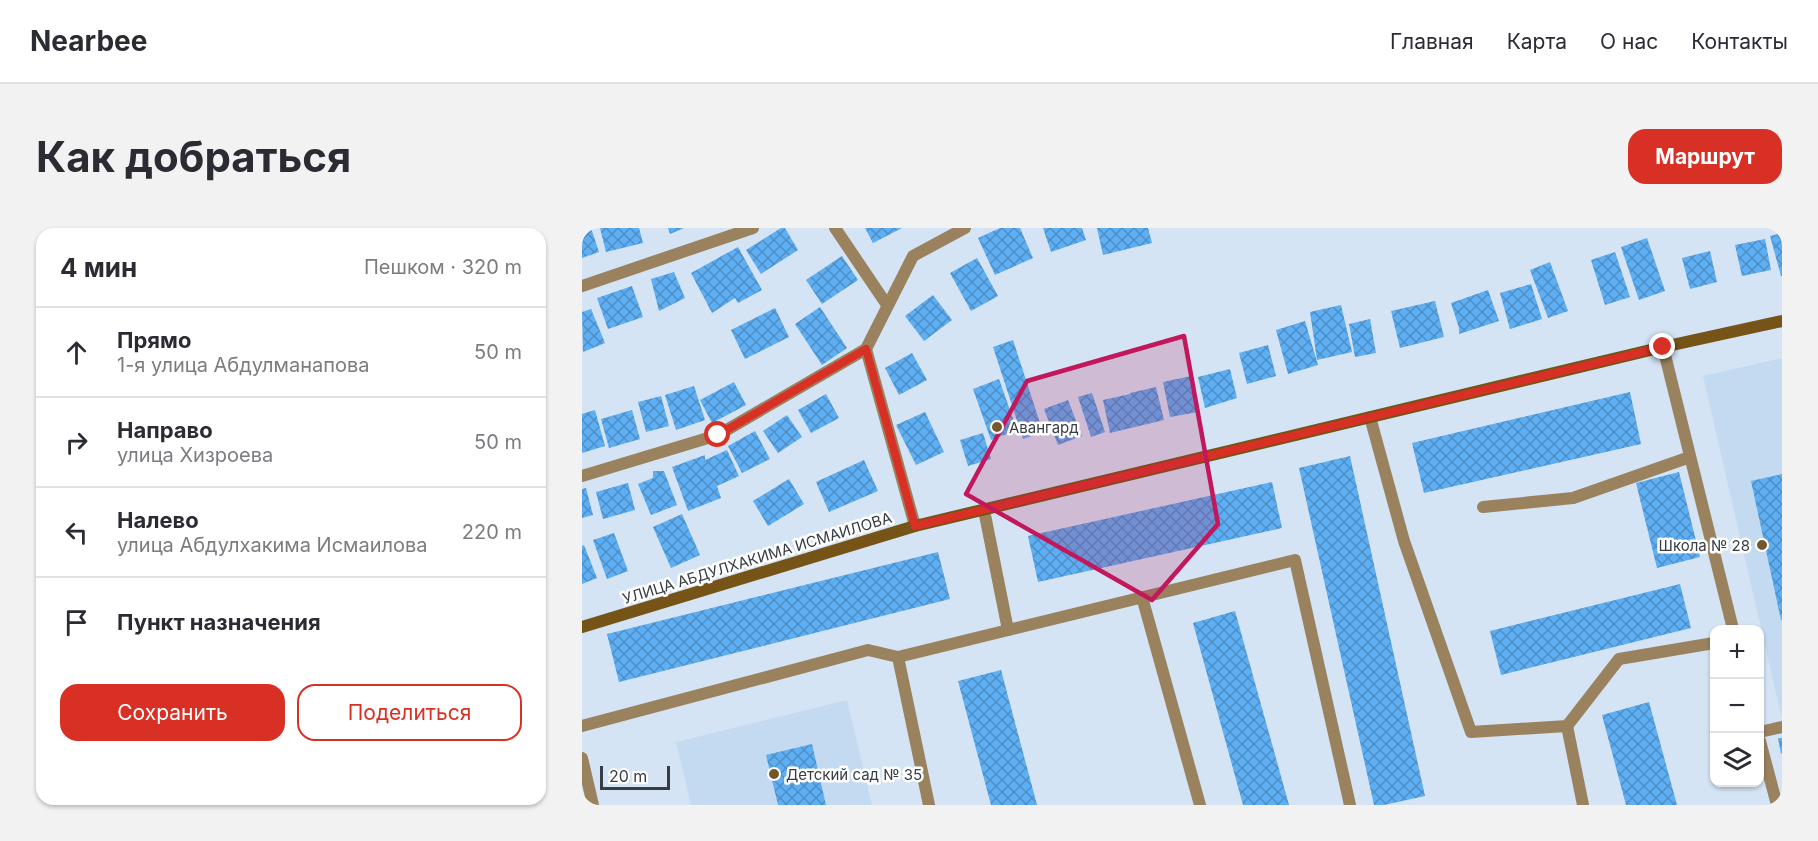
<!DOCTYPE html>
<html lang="ru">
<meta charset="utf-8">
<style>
body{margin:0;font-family:Inter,sans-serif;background:#f2f2f3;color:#2b2b33}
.controls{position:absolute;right:18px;bottom:18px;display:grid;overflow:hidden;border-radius:12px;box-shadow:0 2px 4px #0004}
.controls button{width:54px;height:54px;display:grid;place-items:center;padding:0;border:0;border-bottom:2px solid #e1e1e2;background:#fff;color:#2b2b33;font:30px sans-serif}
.scale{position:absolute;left:18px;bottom:15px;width:70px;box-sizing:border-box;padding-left:6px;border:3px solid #373d44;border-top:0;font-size:16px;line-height:21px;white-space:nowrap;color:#373d44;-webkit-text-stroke:4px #fff;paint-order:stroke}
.stop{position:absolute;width:18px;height:18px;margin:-14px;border:4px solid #d93025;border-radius:50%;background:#fff}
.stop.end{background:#d93025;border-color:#fff;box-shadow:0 2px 6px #0008}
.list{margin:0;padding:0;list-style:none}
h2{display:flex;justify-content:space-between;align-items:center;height:78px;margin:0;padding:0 24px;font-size:26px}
h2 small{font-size:20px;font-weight:400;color:#7c7c81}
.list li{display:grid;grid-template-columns:39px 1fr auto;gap:18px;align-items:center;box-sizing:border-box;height:90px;padding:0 24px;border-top:2px solid #e1e1e2}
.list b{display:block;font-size:22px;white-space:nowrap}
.list p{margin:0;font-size:20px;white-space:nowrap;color:#7c7c81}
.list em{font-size:20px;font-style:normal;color:#7c7c81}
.actions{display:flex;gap:12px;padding:18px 24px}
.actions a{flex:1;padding:14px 0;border:2px solid #d93025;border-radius:18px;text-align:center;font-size:21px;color:#d93025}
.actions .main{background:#d93025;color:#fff}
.icon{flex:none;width:33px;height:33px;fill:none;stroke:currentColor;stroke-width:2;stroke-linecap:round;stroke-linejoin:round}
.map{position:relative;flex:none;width:1200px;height:577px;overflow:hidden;border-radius:18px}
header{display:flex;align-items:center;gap:36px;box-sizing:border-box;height:84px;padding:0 30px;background:#fff;border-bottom:2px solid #e1e1e2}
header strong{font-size:28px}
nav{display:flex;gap:33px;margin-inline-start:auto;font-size:21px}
.intro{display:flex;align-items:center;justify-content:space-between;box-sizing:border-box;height:144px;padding:0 36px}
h1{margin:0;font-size:42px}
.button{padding:15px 27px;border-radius:18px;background:#d93025;color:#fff;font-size:21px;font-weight:700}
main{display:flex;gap:36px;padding:0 36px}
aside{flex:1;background:#fff;border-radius:18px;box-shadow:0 2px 4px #0004}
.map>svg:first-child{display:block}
.built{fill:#c4daf0}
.building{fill:url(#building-cross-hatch)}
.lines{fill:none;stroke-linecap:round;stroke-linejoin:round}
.lane{stroke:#9a825f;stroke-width:12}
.street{stroke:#9a825f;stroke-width:12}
.secondary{stroke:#765417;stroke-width:12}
.route{stroke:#d93025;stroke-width:8}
.marked{fill:#c2185b;fill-opacity:0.2;stroke:#c2185b;stroke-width:4.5;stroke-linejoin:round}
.poi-dot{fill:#74582b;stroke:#fff;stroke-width:2}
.labels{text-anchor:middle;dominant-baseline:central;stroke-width:5;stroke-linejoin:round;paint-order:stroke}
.poi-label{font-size:15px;fill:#373d44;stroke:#fff;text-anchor:start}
.street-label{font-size:15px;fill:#373d44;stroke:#fff}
</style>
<header>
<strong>Nearbee</strong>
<nav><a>Главная</a><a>Карта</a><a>О нас</a><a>Контакты</a></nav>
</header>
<div class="intro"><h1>Как добраться</h1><a class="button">Маршрут</a></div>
<main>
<aside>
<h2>4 мин<small>Пешком · 320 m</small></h2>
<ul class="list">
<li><svg class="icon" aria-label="ahead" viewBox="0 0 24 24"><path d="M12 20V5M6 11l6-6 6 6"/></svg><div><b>Прямо</b><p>1-я улица Абдулманапова</p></div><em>50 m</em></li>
<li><svg class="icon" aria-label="right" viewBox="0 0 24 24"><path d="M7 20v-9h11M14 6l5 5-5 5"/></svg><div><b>Направо</b><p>улица Хизроева</p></div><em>50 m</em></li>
<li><svg class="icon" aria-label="left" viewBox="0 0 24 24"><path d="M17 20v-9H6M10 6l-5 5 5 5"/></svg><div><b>Налево</b><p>улица Абдулхакима Исмаилова</p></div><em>220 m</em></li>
<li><svg class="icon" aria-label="arrive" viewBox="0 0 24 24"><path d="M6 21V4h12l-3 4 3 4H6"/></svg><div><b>Пункт назначения</b></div></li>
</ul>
<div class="actions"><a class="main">Сохранить</a><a>Поделиться</a></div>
</aside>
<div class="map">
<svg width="1200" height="577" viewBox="0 0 1200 577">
<defs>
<pattern id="building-cross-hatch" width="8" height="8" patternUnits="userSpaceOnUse" patternTransform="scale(1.5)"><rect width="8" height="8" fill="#5eaef3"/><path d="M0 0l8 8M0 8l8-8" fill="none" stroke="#4e8fc6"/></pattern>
</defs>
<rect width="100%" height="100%" fill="#d4e4f4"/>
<g class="built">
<polygon points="1200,130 1200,487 1199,487 1121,148"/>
<polygon points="265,472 290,577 109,577 94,514"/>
</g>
<g class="building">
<polygon points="0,0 9,0 17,24 0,30"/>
<polygon points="18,0 57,0 61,15 24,24"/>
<polygon points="86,0 102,0 88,6"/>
<polygon points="199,0 203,0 216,22 179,46 164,22"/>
<polygon points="283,0 320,0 291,15"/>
<polygon points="418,0 438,0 451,30 413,47 396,10"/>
<polygon points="461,0 500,0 504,12 469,24"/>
<polygon points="515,0 566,0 570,15 521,27"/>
<polygon points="1200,5 1200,48 1199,48 1188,8"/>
<polygon points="1065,10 1083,63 1057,72 1039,19"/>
<polygon points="1183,11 1189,42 1160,48 1153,17"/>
<polygon points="156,19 180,62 156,75 153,70 130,85 109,45"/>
<polygon points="1128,23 1135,54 1108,61 1100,30"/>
<polygon points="1033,24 1048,69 1023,77 1009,32"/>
<polygon points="260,28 276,52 240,76 224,52"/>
<polygon points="395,30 416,68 389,83 368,45"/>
<polygon points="968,34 986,83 966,90 948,42"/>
<polygon points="92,44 103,70 77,83 69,51"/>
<polygon points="949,56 960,91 928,101 918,65"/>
<polygon points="50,58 61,89 26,101 15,70"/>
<polygon points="906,62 917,93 877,106 877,100 869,75"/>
<polygon points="351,67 370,92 342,113 323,88"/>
<polygon points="853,73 862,109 818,120 809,83"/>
<polygon points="759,77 770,124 735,132 728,84"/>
<polygon points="238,79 265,120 240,137 213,96"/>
<polygon points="193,80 207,109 163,131 149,102"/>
<polygon points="9,81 23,115 1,124 0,84"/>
<polygon points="788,91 794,125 773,129 767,96"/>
<polygon points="723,93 736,137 706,146 694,102"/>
<polygon points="431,112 461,204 441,211 411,119"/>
<polygon points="686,117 694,148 665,156 657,125"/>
<polygon points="330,125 345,152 317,167 303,140"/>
<polygon points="648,141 655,170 623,180 616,149"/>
<polygon points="609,148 616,184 588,189 581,154"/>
<polygon points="417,151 435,202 409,212 391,161"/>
<polygon points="152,154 164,177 130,195 118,172"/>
<polygon points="112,158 123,192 94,202 83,167"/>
<polygon points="574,159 582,192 528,205 521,172 548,166 554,195 548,165"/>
<polygon points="1048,164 1059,216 842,265 830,215"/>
<polygon points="510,165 523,204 509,209 496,169"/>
<polygon points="244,166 257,190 229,205 216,182"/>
<polygon points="79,168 87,198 64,204 56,174"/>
<polygon points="486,172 500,208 476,217 462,181"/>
<polygon points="13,182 23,218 0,225 0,186"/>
<polygon points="50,182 58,211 27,220 19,191"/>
<polygon points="343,184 362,224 334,237 314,197"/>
<polygon points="205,187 220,209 196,225 181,203"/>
<polygon points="173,203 188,231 160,245 146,218"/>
<polygon points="401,205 409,231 386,238 378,212"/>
<polygon points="145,222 157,248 135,258 139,270 106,283 90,239 123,227 123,232"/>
<polygon points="768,228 843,568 802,577 792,577 717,240"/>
<polygon points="282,232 296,263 247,284 234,254"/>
<polygon points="71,243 82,243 95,277 69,287 56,256 71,250"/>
<polygon points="1097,244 1118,329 1075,340 1054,255"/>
<polygon points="1200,246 1200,392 1199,392 1169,253"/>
<polygon points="207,251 222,276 186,298 171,273"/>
<polygon points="690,254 700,300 456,354 446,308"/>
<polygon points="46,255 53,282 21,291 14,264"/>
<polygon points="4,260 11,287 0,290 0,261"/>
<polygon points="100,286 118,327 89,340 71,299"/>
<polygon points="32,305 46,343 25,351 11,312"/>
<polygon points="2,317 15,350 0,356 0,318"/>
<polygon points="356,324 368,371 37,454 25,406"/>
<polygon points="1098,356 1109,400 919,447 908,403"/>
<polygon points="653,383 707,577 661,577 611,395"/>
<polygon points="419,442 455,577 409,577 376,453"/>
<polygon points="1067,474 1095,577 1044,577 1020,487"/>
<polygon points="1196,510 1200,510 1200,525 1199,526"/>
<polygon points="230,516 244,577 196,577 184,527"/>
</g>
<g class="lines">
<g class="lane">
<polyline points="788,189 822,313 889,504 985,498 1037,431 1132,415"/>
<polyline points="901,279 991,270 1108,229"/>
<polyline points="402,282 426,402"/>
<polyline points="560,369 618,577"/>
<polyline points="0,498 286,422 316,429"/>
<polyline points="985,498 1001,577"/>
<polyline points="1178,504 1200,499"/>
<polyline points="0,530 11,577"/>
<polyline points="347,577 316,429 713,332 768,577"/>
</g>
<g class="street">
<polyline points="253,0 305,77"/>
<polyline points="0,58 171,0"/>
<polyline points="1081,119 1151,401"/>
<polyline points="0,248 136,207 284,121"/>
<polyline points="333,298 284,121 331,28 383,0"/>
<polyline points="1178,513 1195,577"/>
</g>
<polyline class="secondary" points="0,399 333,298 1081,119 1200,93"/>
</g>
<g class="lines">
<polyline class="route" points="136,207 284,121 333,298 1081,119"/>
</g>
<path class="marked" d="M602 108 636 296 570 372 384 266 445 153Z"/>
<g class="poi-dot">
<circle cx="415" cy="199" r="6"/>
<circle cx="1180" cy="317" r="6"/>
<circle cx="192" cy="546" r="6"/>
</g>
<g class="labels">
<g class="poi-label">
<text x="427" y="199">Авангард</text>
<text x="1168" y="317" text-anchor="end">Школа № 28</text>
<text x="204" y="546">Детский сад № 35</text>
</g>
<g class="street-label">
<text transform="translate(175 330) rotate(-17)">УЛИЦА АБДУЛХАКИМА ИСМАИЛОВА</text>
</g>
</g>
</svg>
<div class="controls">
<button>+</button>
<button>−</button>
<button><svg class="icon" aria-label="layers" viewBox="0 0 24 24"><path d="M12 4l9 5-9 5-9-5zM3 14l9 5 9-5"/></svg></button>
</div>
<div class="scale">20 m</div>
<div class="stop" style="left:136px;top:207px"></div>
<div class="stop end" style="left:1081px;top:119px"></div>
</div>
</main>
